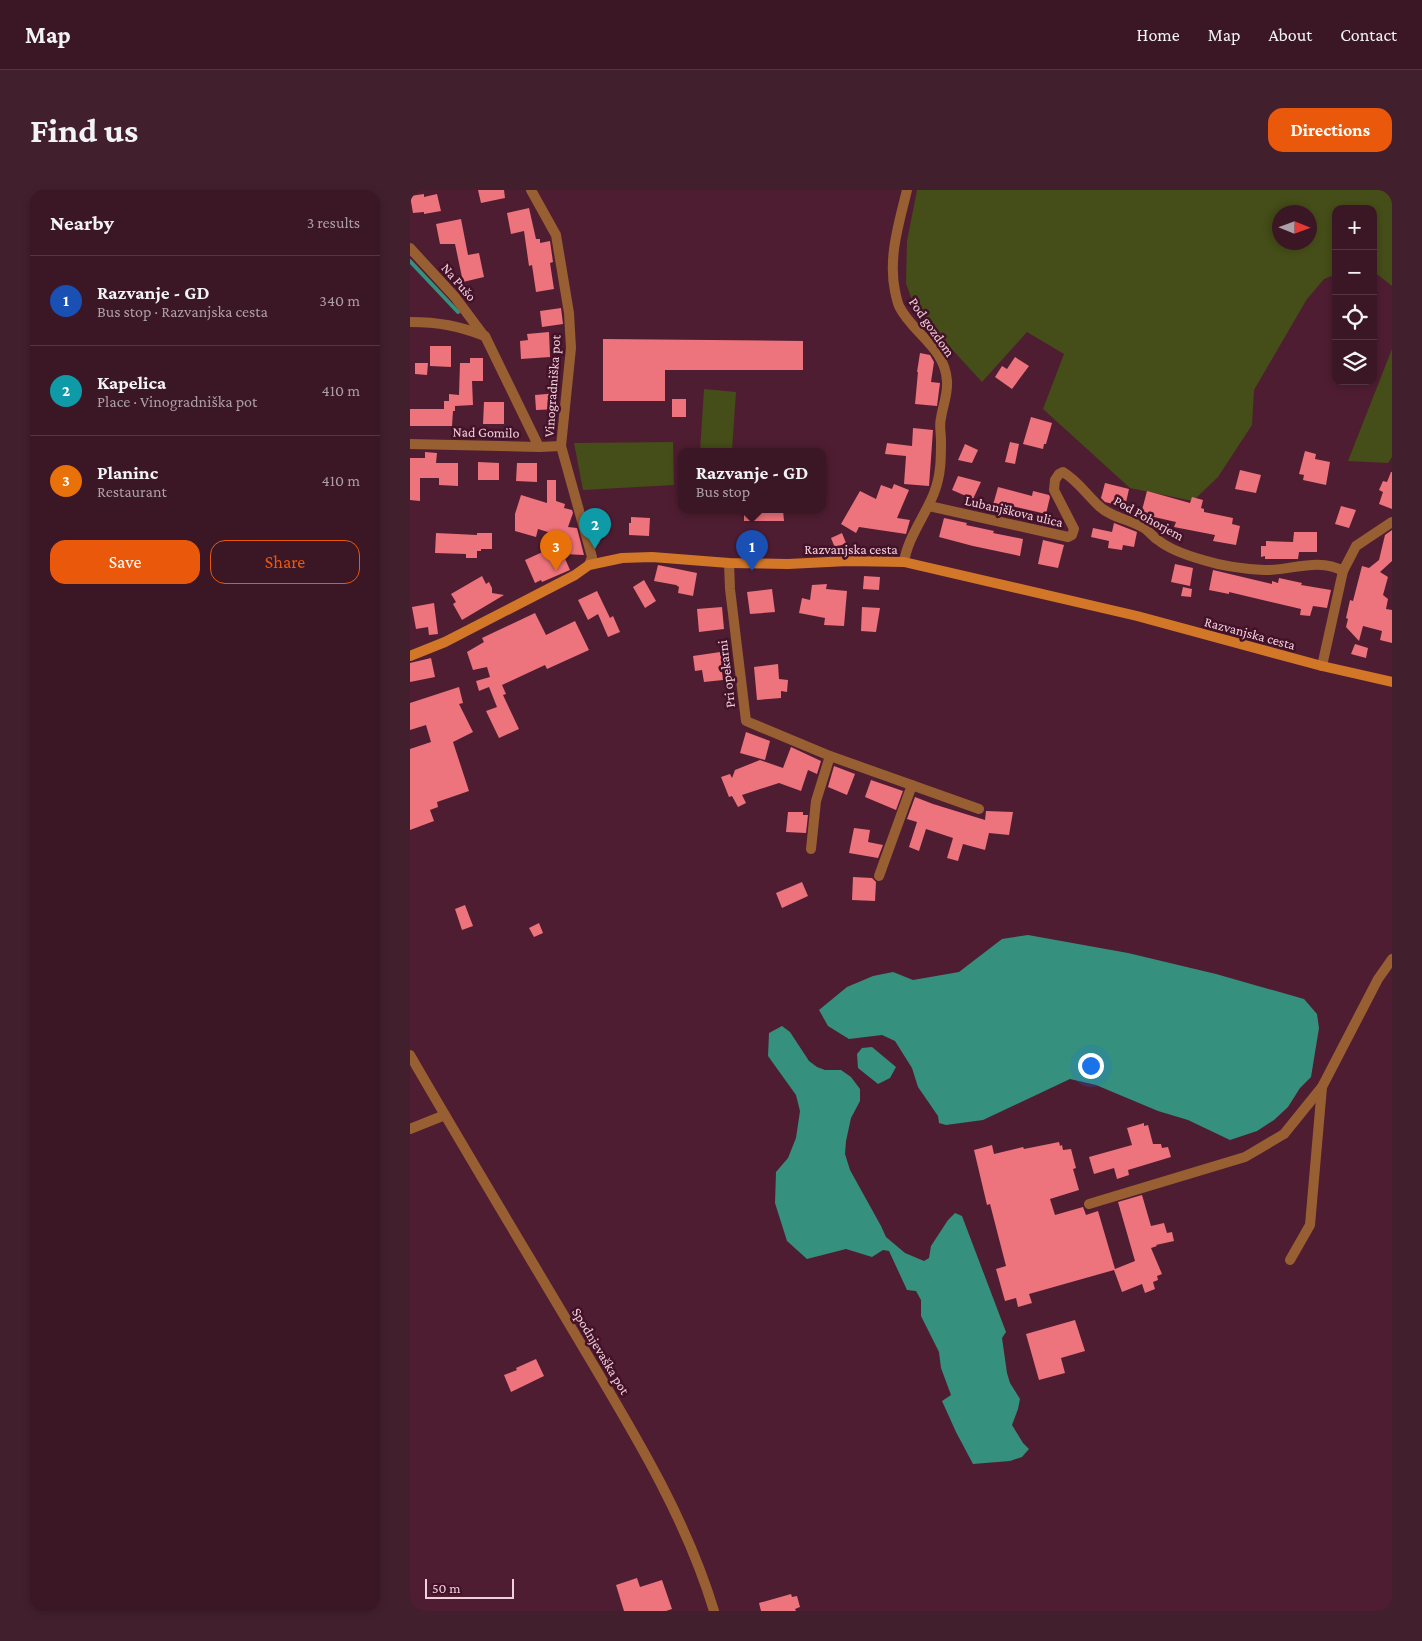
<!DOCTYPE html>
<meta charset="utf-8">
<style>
body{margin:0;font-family:"Crimson Pro",serif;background:#421f2d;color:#f1f3f6}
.controls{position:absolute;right:15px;top:15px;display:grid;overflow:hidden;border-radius:10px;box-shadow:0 2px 8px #0003}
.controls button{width:45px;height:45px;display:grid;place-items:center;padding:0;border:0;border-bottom:1px solid #543542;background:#3b1625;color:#f1f3f6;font:25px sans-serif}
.compass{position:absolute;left:862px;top:15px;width:45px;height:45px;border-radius:50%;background:#3b1625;box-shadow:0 2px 8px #0003;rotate:91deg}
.scale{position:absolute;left:15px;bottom:12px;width:89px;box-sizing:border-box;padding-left:5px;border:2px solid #f1d0db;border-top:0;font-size:14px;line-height:18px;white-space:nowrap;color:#f1d0db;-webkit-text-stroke:4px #431228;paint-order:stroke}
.you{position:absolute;left:680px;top:875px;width:18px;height:18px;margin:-12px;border:4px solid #fff;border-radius:50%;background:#1a73e8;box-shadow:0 0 0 8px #1a73e833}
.badge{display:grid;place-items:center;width:32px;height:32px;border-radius:50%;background:#ea580c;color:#fff;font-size:16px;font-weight:700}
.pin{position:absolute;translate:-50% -41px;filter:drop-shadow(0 1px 2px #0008)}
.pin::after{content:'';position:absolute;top:26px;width:18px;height:15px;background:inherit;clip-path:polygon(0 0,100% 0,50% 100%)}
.popup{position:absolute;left:268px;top:258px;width:148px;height:65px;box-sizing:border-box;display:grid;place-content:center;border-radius:10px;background:#3b1625;filter:drop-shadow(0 1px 4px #0005);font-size:16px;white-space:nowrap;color:#ac9fa7}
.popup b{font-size:19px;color:#f1f3f6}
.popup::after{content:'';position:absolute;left:50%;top:100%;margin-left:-10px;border:10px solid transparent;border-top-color:#3b1625}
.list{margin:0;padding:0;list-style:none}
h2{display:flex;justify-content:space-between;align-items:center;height:65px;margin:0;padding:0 20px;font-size:21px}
h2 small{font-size:16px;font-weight:400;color:#ac9fa7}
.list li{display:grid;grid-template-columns:32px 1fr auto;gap:15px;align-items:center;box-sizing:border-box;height:90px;padding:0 20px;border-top:1px solid #543542}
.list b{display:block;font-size:19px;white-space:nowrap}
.list p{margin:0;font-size:16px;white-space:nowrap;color:#ac9fa7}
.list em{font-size:16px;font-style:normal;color:#ac9fa7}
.actions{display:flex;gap:10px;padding:15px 20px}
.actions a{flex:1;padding:11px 0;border:1px solid #ea580c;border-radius:15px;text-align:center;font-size:18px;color:#ea580c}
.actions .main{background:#ea580c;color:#fff}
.icon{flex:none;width:28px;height:28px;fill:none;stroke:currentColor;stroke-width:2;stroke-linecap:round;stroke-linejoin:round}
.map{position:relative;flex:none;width:982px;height:1421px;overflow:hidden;border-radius:15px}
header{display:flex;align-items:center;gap:30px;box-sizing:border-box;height:70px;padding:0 25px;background:#3b1625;border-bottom:1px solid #543542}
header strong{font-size:24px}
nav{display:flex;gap:28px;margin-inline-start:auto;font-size:18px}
.intro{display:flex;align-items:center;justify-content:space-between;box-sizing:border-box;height:120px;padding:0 30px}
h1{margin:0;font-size:35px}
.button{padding:12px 22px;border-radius:15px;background:#ea580c;color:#fff;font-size:18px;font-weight:700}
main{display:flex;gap:30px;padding:0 30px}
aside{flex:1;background:#3b1625;border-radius:15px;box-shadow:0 2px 8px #0003}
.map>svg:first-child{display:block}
.green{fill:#454d18;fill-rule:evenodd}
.water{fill:#35907d}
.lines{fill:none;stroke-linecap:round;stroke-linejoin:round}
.stream{stroke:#35907d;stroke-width:4}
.building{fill:#ed737d}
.street{stroke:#985f33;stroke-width:10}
.secondary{stroke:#d27728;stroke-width:10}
.labels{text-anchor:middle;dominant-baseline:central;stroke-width:5;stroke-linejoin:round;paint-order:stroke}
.street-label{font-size:14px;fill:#f1d0db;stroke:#431228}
</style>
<header>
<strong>Map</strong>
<nav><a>Home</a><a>Map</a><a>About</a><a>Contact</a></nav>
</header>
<div class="intro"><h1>Find us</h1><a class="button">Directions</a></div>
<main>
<aside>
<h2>Nearby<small>3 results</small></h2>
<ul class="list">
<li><span class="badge" style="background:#1a4fb4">1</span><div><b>Razvanje - GD</b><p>Bus stop · Razvanjska cesta</p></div><em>340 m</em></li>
<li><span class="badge" style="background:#0f9aa8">2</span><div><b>Kapelica</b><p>Place · Vinogradniška pot</p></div><em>410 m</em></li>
<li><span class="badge" style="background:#e8710a">3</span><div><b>Planinc</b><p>Restaurant</p></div><em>410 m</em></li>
</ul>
<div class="actions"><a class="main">Save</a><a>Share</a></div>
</aside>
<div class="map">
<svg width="982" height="1421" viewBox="0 0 982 1421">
<rect width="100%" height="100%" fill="#4f1d31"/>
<g class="green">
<path d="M507 0H982V96L963 81V19H926V84L914 89 897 109 844 200 842 235 808 287 783 311 720 298 633 219 654 164 617 142 572 192 505 119 496 93 497 51ZM869 22H899V52H869Z"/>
<polygon points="982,159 982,267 978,273 938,271"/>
<polygon points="294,199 326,202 322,261 290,262"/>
<polygon points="263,252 264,295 173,300 164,253"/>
</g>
<g class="water">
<polygon points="618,745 718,763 806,784 894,809 907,824 909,838 901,887 890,898 878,917 864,930 847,941 820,950 778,930 748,921 686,895 660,889 573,930 536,935 529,933 528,926 508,897 502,878 485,851 472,845 439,849 418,836 409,820 437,797 463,786 483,782 503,790 549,782 592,749"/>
<polygon points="372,836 380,842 399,871 407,877 415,880 431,880 441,887 450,899 450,911 441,928 436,951 435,964 440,980 471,1036 476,1047 495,1063 514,1071 519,1068 521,1056 538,1030 545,1023 552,1026 596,1142 592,1148 597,1183 600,1193 610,1209 608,1219 602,1235 613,1253 619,1259 612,1267 600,1271 563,1274 546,1242 532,1211 541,1205 531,1178 529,1162 511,1126 511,1110 506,1101 497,1100 479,1061 473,1060 462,1067 436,1059 397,1069 377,1051 365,1013 366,982 378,968 386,948 390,921 386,905 358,866 359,843"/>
<polygon points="462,857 486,877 480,888 468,894 448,878 447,864 452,858"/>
</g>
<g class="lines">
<polyline class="stream" points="0,71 48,122"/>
</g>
<g class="building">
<polygon points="68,0 94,0 95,8 71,13"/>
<polygon points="14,4 14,7 27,4 31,21 14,24 14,22 3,23 0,6"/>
<polygon points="119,18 126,49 130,49 130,53 140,51 143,72 140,73 144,99 126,102 122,75 119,76 114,41 101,44 97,23"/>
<polygon points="51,29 58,65 69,63 74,87 53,92 45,54 30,54 26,34"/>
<polygon points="151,118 153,134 132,137 130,121"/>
<polygon points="139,142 140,167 111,169 110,151 118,150 117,144"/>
<polygon points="193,149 393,151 393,180 255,180 255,211 193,211"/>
<polygon points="20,156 41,156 41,177 20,176"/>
<polygon points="510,163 520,165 524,172 521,192 530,193 527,216 505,214 508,182 507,182"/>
<polygon points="605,167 619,176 602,199 585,187 592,176 597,179"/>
<polygon points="60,168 73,168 73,191 62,191 63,215 45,216 45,221 43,221 42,236 0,236 0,219 34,219 34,211 39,211 39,204 49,205 50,173 60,173"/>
<polygon points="5,173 18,173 17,185 5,184"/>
<polygon points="148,203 148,219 126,220 125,205"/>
<rect x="262" y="209" width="14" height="18"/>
<polygon points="74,212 94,212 94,234 73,234"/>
<polygon points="621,227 642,233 636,254 634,254 633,259 613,254"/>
<polygon points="503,238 523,240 519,296 494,294 496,266 475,264 477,253 502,256"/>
<polygon points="600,252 609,254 605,274 595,272"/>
<polygon points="555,254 568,260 562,273 548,270"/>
<polygon points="895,261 906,264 905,269 920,272 916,295 893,290 894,285 889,284"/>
<polygon points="15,262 27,263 26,273 48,273 48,296 29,295 29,288 10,288 10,311 0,310 0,268 15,268"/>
<polygon points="68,272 89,273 89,290 68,290"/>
<polygon points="107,273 127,273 127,292 106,291"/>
<polygon points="830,280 851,285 846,303 825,299"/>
<polygon points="981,282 982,282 982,319 969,314 973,302 969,300 973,291 977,292"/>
<polygon points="548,286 571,292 563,309 542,300"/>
<polygon points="137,290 146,290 146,311 155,314 154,318 162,320 163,323 158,337 167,338 174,365 153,364 160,380 132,392 131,390 125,393 115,370 161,349 128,339 126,347 105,341 105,324 111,305 137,313"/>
<polygon points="695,293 719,299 715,317 695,312 691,308"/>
<polygon points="484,294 499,300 487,328 500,330 496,344 449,337 446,343 431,334 450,301 466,309 471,295 482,299"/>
<polygon points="588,297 622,306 623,301 639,305 640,307 636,324 602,316 601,319 583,315"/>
<polygon points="737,301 780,313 782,307 793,310 791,318 794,319 794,322 823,328 822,334 830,336 826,355 803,351 805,345 764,337 766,332 731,324"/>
<polygon points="931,316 946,320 939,338 925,334"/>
<polygon points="334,320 373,320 374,331 334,331"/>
<polygon points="221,327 240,328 239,346 219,345 219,333 221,333"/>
<polygon points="534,328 557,333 556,335 584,341 583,343 613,349 610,366 563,356 529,347"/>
<polygon points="704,333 727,342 724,357 713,355 712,360 698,358 699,351 681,347 683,338 702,342"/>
<polygon points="982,340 982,371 970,382 978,387 973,405 978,409 976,419 982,420 982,453 970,450 972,441 953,436 949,451 936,437 938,429 936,428 940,410 943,411 952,376 959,378 969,370 975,345"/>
<polygon points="884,342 907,342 907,362 889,362 888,369 855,369 855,366 851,367 851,356 856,356 856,351 883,352"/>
<polygon points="26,343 67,345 67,343 82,343 82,359 71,359 71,361 67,361 67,368 56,368 56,364 25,363"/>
<polygon points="432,343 436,353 425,358 421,348"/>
<polygon points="633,350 654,355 648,378 628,374"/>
<polygon points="765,374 783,378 780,396 761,392"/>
<polygon points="248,375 287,383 283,406 268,403 269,397 266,395 244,391"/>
<polygon points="803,380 862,394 862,391 868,393 869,388 892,393 891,395 921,400 917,418 903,416 900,426 890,425 891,419 819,402 819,404 799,400"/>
<polygon points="72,386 76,394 79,392 82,398 82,403 94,405 52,430 43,414 46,412 41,404"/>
<polygon points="454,386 470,387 469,400 453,399"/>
<polygon points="234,390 246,411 235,418 223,397"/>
<polygon points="417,394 416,399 437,401 434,436 414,435 415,428 389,423 392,408 400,410 402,395"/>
<polygon points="773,397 782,399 781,407 771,406"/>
<polygon points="362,399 365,422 340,424 337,402"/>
<polygon points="187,401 200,428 203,426 210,442 198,447 188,424 178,430 168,410"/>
<polygon points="24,413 28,444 19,445 18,437 6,439 2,417"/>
<polygon points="312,417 314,439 289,442 287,419"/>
<polygon points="452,417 470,418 466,442 451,441"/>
<polygon points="125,423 136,445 165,431 179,460 137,479 135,475 92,495 96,504 93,505 109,539 89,548 76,521 87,517 79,497 69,501 66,491 80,487 77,477 63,480 57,462 74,452 72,448"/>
<polygon points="945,454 958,458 956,468 941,464"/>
<polygon points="317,461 319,472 311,473 313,490 294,492 292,480 285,481 283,466"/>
<polygon points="21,468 25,487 0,492 0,473"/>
<polygon points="368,474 369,489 378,490 377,502 371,501 371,508 347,510 344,477"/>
<polygon points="49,497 53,513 49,514 63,542 43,552 59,601 27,612 28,617 20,620 24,631 0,640 0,559 21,552 16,535 0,540 0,513"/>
<polygon points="336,542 360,551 355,570 330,563"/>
<polygon points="381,557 411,571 407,584 398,580 391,601 369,593 332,605 336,613 328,617 322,606 319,607 311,587 320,584 322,588 325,580 350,570 373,578"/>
<polygon points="424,576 445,584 437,605 418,597"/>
<polygon points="461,590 493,601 486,620 455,607"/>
<polygon points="505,607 523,614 575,630 576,621 603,622 599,645 579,643 575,660 553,654 548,671 537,668 543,648 516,639 509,661 499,657 507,632 497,629"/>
<polygon points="378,622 393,622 393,625 398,625 396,643 376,642"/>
<polygon points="444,638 460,640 458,652 473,655 468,668 439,663"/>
<polygon points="443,687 462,688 466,692 465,711 442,710"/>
<polygon points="392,692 398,706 372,718 366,703"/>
<polygon points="55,715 63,736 52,740 45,719"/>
<polygon points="129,733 133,743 124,747 119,738"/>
<polygon points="734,933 734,936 738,935 743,954 751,954 752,958 758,957 761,967 718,980 719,985 707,989 704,978 684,984 679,967 722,955 717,938"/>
<polygon points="649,952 650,956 652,955 653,960 661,959 666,978 663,979 669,1000 640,1009 645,1025 673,1017 676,1025 688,1021 705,1079 725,1071 708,1012 732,1005 741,1036 754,1033 757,1043 762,1042 764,1051 746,1055 747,1056 741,1058 752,1084 747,1086 748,1090 743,1092 745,1099 735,1103 732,1094 712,1102 704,1080 619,1104 622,1113 608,1117 606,1108 595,1111 586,1079 596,1076 580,1014 577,1015 564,960 582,955 584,964 613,957 614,959"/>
<polygon points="665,1130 675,1161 651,1168 655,1183 629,1190 616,1144"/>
<polygon points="126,1169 134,1186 101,1202 94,1185 107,1180 106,1178"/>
<polygon points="227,1388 230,1397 252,1390 262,1419 256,1421 214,1421 206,1395"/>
<polygon points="381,1404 382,1407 387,1406 390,1417 385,1419 386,1421 351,1421 349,1413"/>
</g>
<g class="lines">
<g class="street">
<polyline points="121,0 146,45 159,123 161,158 151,256 182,367 179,375"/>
<polyline points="0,58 45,107 74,146"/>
<path d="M0 132C29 132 49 136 75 146L129 257"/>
<polyline points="0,254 129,257 151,256"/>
<path d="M519 316 658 347 662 345 664 339 644 300 645 290 649 284 653 282C668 291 676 304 689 316 702 328 719 329 734 338 739 341 743 347 748 350 760 360 779 366 793 370 812 376 835 379 854 380 880 381 908 367 933 381"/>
<path d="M494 372C498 347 515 326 524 303 531 285 531 269 531 251 531 243 529 235 531 228 533 215 538 204 537 191 535 157 502 143 489 116 487 111 486 106 485 101 478 67 489 33 497 0"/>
<polyline points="319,373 320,399 336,531 420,566 569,619"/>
<polyline points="912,476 933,381 946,356 982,332"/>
<polyline points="401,659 406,611 420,566"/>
<polyline points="469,686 502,595"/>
<path d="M0 865C56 962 114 1058 171 1154 222 1240 275 1325 304 1421"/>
<polyline points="0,939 35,925"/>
<polyline points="679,1014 835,967 874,944 912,897 968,789 982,769"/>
<polyline points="880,1070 900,1035 912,897"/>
</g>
<polyline class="secondary" points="0,466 35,452 165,385 179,375 212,368 242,367 319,373 378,374 438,371 494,372 727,426 912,476 982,492"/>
</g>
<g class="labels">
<g class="street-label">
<text transform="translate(49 92) rotate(49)">Na Pušo</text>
<text transform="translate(522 137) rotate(55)">Pod gozdom</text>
<text transform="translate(142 196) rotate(-86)">Vinogradniška pot</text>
<text transform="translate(76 242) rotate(1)">Nad Gomilo</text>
<text transform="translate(604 321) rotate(13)">Lubanjškova ulica</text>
<text transform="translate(739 328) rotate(29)">Pod Pohorjem</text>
<text x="441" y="359">Razvanjska cesta</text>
<text transform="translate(840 443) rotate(15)">Razvanjska cesta</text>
<text transform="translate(316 484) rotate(-97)">Pri opekarni</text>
<text transform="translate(191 1161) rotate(59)">Spodnjevaška pot</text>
</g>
</g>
</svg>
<div class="controls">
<button>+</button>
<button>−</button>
<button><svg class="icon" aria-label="locate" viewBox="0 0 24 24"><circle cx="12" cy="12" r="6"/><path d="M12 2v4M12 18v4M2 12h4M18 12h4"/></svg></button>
<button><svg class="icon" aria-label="layers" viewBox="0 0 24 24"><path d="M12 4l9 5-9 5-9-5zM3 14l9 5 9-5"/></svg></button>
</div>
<svg class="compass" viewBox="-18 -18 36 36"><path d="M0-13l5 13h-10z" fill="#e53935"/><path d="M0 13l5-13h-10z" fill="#ac9fa7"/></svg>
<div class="scale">50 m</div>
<div class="you"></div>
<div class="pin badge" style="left:342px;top:381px;background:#1a4fb4">1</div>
<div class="popup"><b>Razvanje - GD</b>Bus stop</div>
<div class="pin badge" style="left:185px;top:359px;background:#0f9aa8">2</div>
<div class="pin badge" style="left:146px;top:381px;background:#e8710a">3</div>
</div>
</main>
